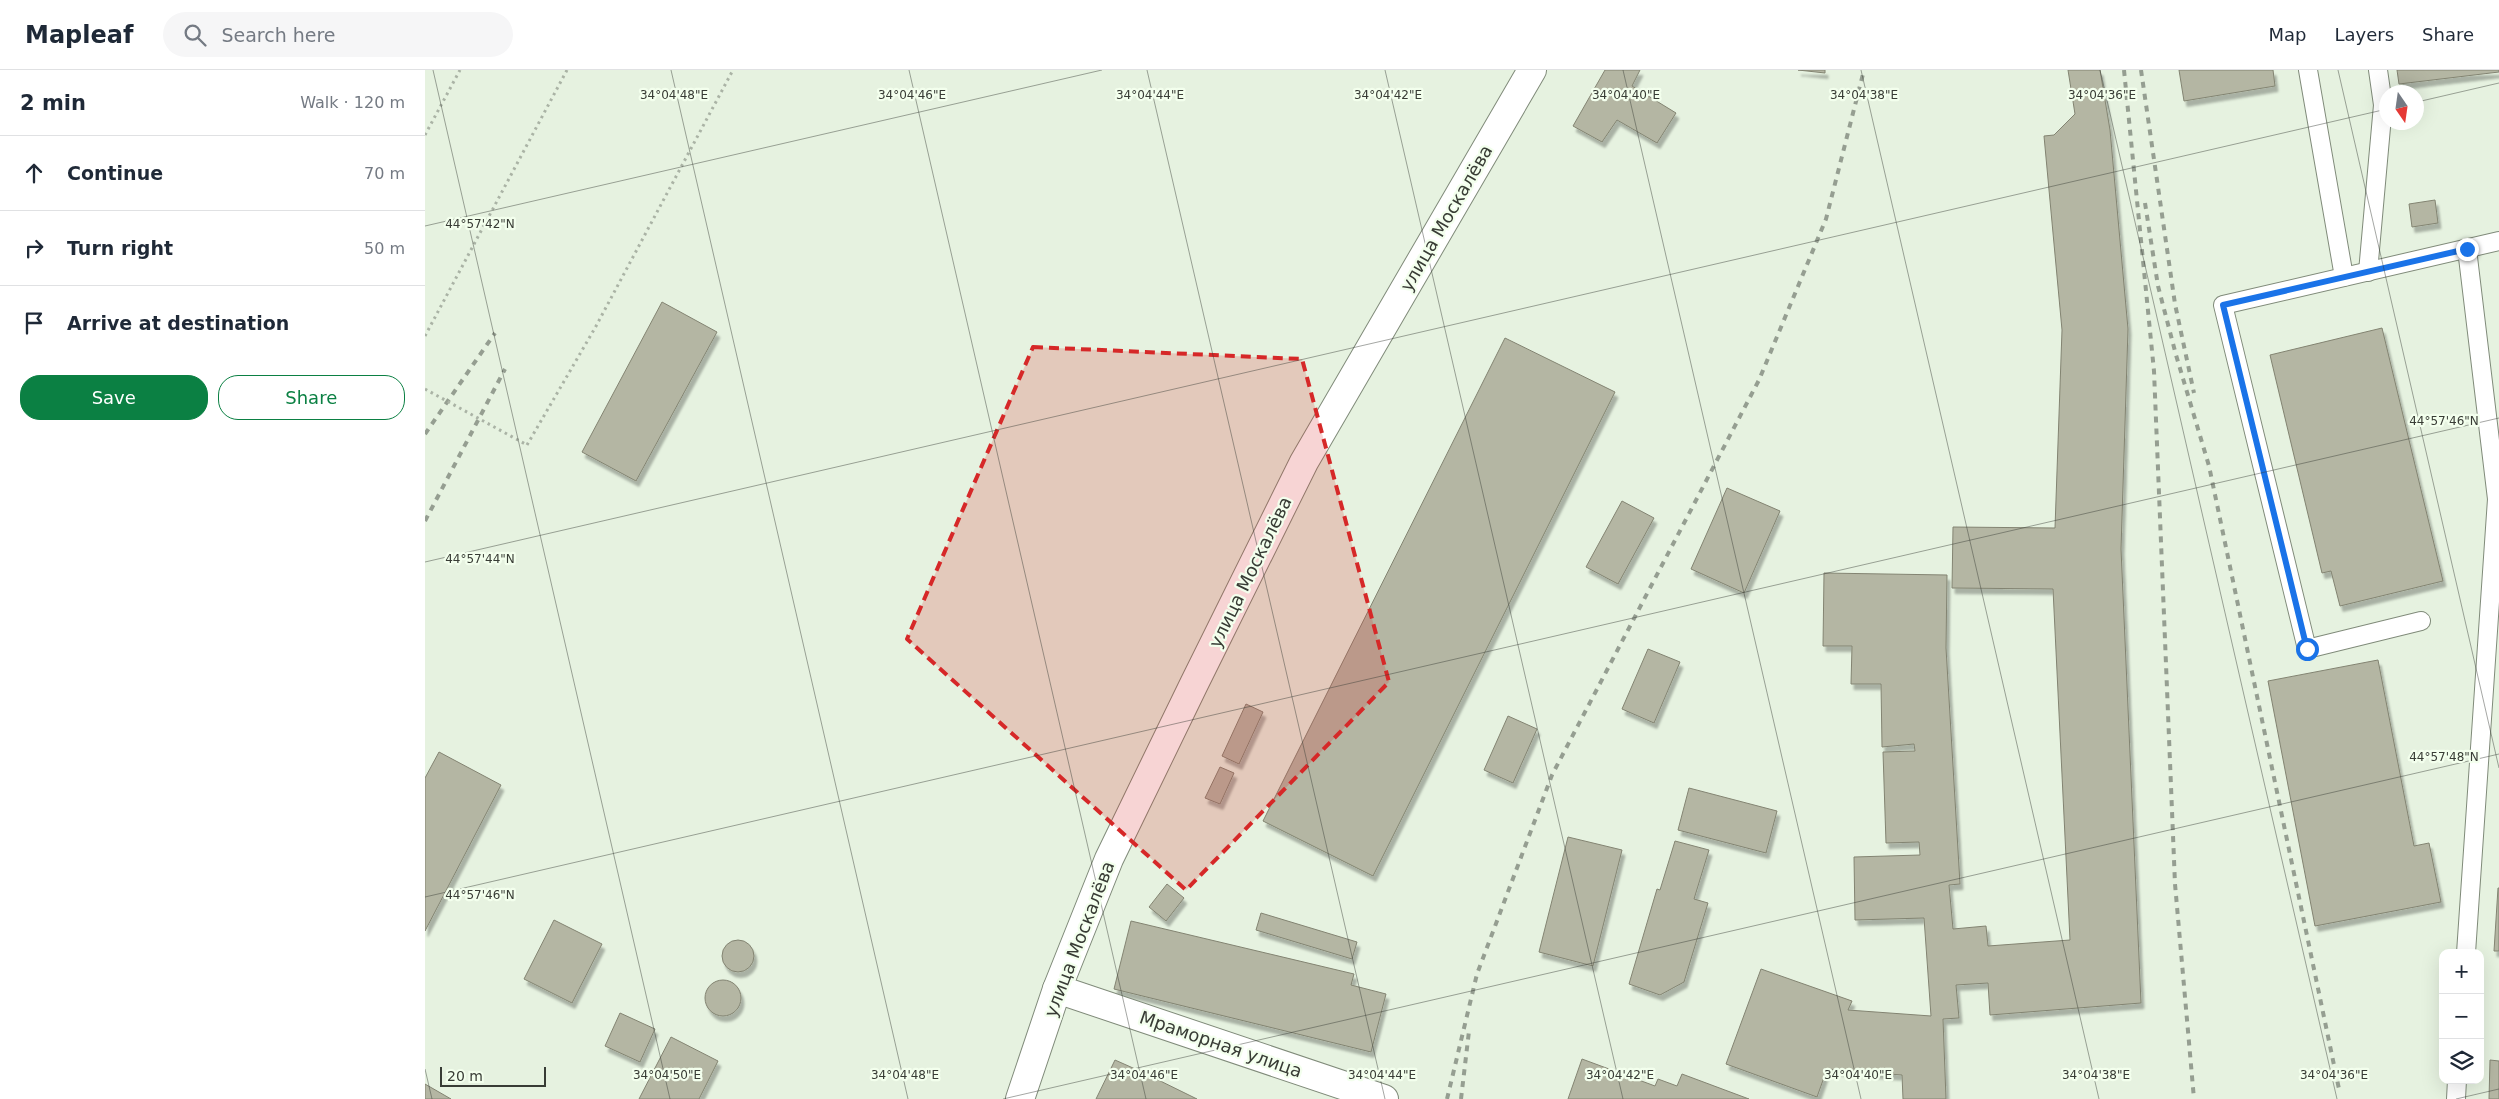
<!DOCTYPE html>
<meta charset="utf-8">
<style>
body{margin:0;font-family:"DejaVu Sans",sans-serif;background:#f6f6f7;color:#1f2937}
.controls{position:absolute;right:15px;bottom:15px;display:grid;overflow:hidden;border-radius:10px;box-shadow:0 5px 20px #0002}
.controls button{width:45px;height:45px;display:grid;place-items:center;padding:0;border:0;border-bottom:1px solid #e0e1e3;background:#fff;color:#1f2937;font:25px sans-serif}
.compass{position:absolute;left:1954px;top:15px;width:45px;height:45px;border-radius:50%;background:#fff;box-shadow:0 5px 20px #0002;rotate:167deg}
.scale{position:absolute;left:15px;bottom:12px;width:106px;box-sizing:border-box;padding-left:5px;border:2px solid #383c35;border-top:0;font-size:14px;line-height:18px;white-space:nowrap;color:#383c35;-webkit-text-stroke:4px #f3ffed;paint-order:stroke}
.stop{position:absolute;width:15px;height:15px;margin:-11px;border:4px solid #1a73e8;border-radius:50%;background:#fff}
.stop.end{background:#1a73e8;border-color:#fff;box-shadow:0 1px 5px #0008}
.list{margin:0;padding:0;list-style:none}
h2{display:flex;justify-content:space-between;align-items:center;height:65px;margin:0;padding:0 20px;font-size:21px}
h2 small{font-size:16px;font-weight:400;color:#747a83}
.list li{display:grid;grid-template-columns:32px 1fr auto;gap:15px;align-items:center;box-sizing:border-box;height:75px;padding:0 20px;border-top:1px solid #e0e1e3}
.list b{display:block;font-size:19px;white-space:nowrap}
.list em{font-size:16px;font-style:normal;color:#747a83}
.actions{display:flex;gap:10px;padding:15px 20px}
.actions a{flex:1;padding:11px 0;border:1px solid #0b8043;border-radius:20px;text-align:center;font-size:18px;color:#0b8043}
.actions .main{background:#0b8043;color:#fff}
.icon{flex:none;width:28px;height:28px;fill:none;stroke:currentColor;stroke-width:2;stroke-linecap:round;stroke-linejoin:round}
.map{position:relative;flex:none;width:2074px;height:1029px;overflow:hidden}
header{display:flex;align-items:center;gap:30px;box-sizing:border-box;height:70px;padding:0 25px;background:#fff;border-bottom:1px solid #e0e1e3}
header strong{font-size:24px}
nav{display:flex;gap:28px;margin-inline-start:auto;font-size:18px}
.search{width:350px;height:45px;background:#f6f6f7;display:flex;align-items:center;gap:12px;box-sizing:border-box;padding:0 18px;border-radius:28px;color:#747a83;font-size:19px}
main{display:flex}
aside{flex:1;background:#fff}
.map>svg:first-child{display:block}
.building{fill:#b4b6a3;stroke:#838472;filter:url(#shadow)}
.lines{fill:none;stroke-linecap:round;stroke-linejoin:round}
.lane-casing{stroke:#808b7a;stroke-width:20}
.street-casing{stroke:#808b7a;stroke-width:30}
.secondary-casing{stroke:#808b7a;stroke-width:30}
.path{stroke:#aab3a5;stroke-width:3;stroke-dasharray:2.5 4;stroke-linecap:butt}
.lane{stroke:#fff;stroke-width:18}
.street{stroke:#fff;stroke-width:28}
.secondary{stroke:#fff;stroke-width:28}
.rail{stroke:#959e91;stroke-width:4;stroke-dasharray:6 6;stroke-linecap:butt}
.path-bridge{stroke:#aab3a5;stroke-width:3;stroke-dasharray:2.5 4;stroke-linecap:butt}
.route{stroke:#1a73e8;stroke-width:6}
.marked{fill:#d62828;fill-opacity:0.2;stroke:#d62828;stroke-width:4;stroke-dasharray:10 6;stroke-linejoin:round}
.ticks{fill:none;stroke:#383c35;stroke-width:1;stroke-opacity:0.45}
.labels{text-anchor:middle;dominant-baseline:central;stroke-width:4.5;stroke-linejoin:round;paint-order:stroke}
.street-label{font-size:18px;fill:#383c35;stroke:#f3ffed}
.ticks-label{font-size:12px;text-anchor:middle;fill:#383c35;stroke:#f3ffed;stroke-width:4.5;stroke-linejoin:round;paint-order:stroke}
</style>
<header>
<strong>Mapleaf</strong>
<div class="search"><svg class="icon" aria-label="search" viewBox="0 0 24 24"><circle cx="10" cy="10" r="6"/><path d="M15 15l6 6"/></svg>Search here</div>
<nav><a>Map</a><a>Layers</a><a>Share</a></nav>
</header>
<main>
<aside>
<h2>2 min<small>Walk · 120 m</small></h2>
<ul class="list">
<li><svg class="icon" aria-label="ahead" viewBox="0 0 24 24"><path d="M12 20V5M6 11l6-6 6 6"/></svg><div><b>Continue</b></div><em>70 m</em></li>
<li><svg class="icon" aria-label="right" viewBox="0 0 24 24"><path d="M7 20v-9h11M14 6l5 5-5 5"/></svg><div><b>Turn right</b></div><em>50 m</em></li>
<li><svg class="icon" aria-label="arrive" viewBox="0 0 24 24"><path d="M6 21V4h12l-3 4 3 4H6"/></svg><div><b>Arrive at destination</b></div></li>
</ul>
<div class="actions"><a class="main">Save</a><a>Share</a></div>
</aside>
<div class="map">
<svg width="2074" height="1029" viewBox="0 0 2074 1029">
<defs>
<filter id="shadow"><feDropShadow dx="3" dy="5.5" stdDeviation="1" flood-color="#0004"/></filter>
</defs>
<rect width="100%" height="100%" fill="#e6f2e0"/>
<g class="building">
<polygon points="1180,0 1215,0 1207,16 1251,43 1232,73 1192,50 1177,72 1148,56"/>
<polygon points="1373,0 1400,0 1400,3"/>
<polygon points="1643,0 1675,0 1685,60 1703,259 1696,479 1716,933 1565,945 1563,913 1531,915 1534,948 1518,949 1521,1029 1478,1029 1477,1005 1402,999 1392,1027 1301,994 1336,899 1427,931 1423,940 1506,946 1499,848 1430,850 1429,787 1495,785 1494,772 1461,773 1458,682 1490,681 1489,674 1457,677 1456,614 1426,614 1427,576 1398,576 1399,503 1522,505 1521,578 1535,814 1524,815 1528,859 1561,856 1563,876 1645,870 1628,519 1527,518 1528,457 1630,458 1637,260 1619,66 1629,65 1650,44"/>
<polygon points="1754,0 1848,0 1850,16 1759,31"/>
<polygon points="1972,0 2074,0 2074,2 1974,14"/>
<polygon points="2010,130 2013,153 1987,157 1984,134"/>
<polygon points="237,232 292,262 211,411 157,382"/>
<polygon points="1957,258 2018,511 1915,536 1906,501 1897,503 1845,285"/>
<polygon points="1080,268 1190,322 948,806 838,751"/>
<polygon points="1302,418 1355,441 1319,523 1266,499"/>
<polygon points="1197,431 1229,448 1193,514 1161,497"/>
<polygon points="1223,579 1255,592 1229,653 1197,639"/>
<polygon points="1953,590 1989,776 2004,773 2016,832 1890,856 1843,611"/>
<polygon points="821,634 838,642 814,694 797,686"/>
<polygon points="1083,646 1112,659 1088,713 1059,700"/>
<polygon points="14,682 76,715 0,861 0,708"/>
<polygon points="795,697 809,703 795,734 780,728"/>
<polygon points="1264,718 1352,741 1341,783 1253,760"/>
<polygon points="1143,767 1197,780 1168,896 1114,882"/>
<polygon points="1250,771 1284,780 1269,829 1283,833 1259,912 1235,925 1204,914 1232,819 1235,820"/>
<polygon points="742,814 759,828 741,851 724,837"/>
<polygon points="2073,818 2074,818 2074,881 2069,881"/>
<polygon points="836,843 932,872 927,889 831,860"/>
<polygon points="129,850 177,874 147,933 99,909"/>
<polygon points="706,851 929,904 926,915 961,924 946,982 689,919"/>
<circle cx="313" cy="886" r="16"/>
<circle cx="298" cy="928" r="18"/>
<polygon points="195,943 230,959 215,992 180,976"/>
<polygon points="246,967 293,991 274,1029 214,1029"/>
<polygon points="1157,989 1230,1016 1233,1009 1252,1016 1257,1004 1324,1029 1143,1029"/>
<polygon points="690,990 717,1002 772,1029 671,1029"/>
<polygon points="2065,990 2074,991 2074,1029 2064,1029"/>
<polygon points="0,1014 26,1029 0,1029"/>
</g>
<g class="lines">
<g class="lane-casing">
<g id="lane">
<polyline points="1883,0 1919,207"/>
<polyline points="2042,179 2072,429 2074,429"/>
<polyline points="1943,202 1958,35 1953,0"/>
<polyline points="1996,551 1882,579 1798,235 2074,171"/>
<polyline points="2041,883 2072,429"/>
<polyline points="2031,1029 2032,1010"/>
</g>
</g>
<g class="street-casing">
<polyline id="street" points="632,919 959,1029"/>
</g>
<g class="secondary-casing">
<polyline id="secondary" points="595,1029 632,919 684,789 769,614 879,392 1107,0"/>
</g>
<g class="path">
<polyline points="0,65 35,0"/>
<polyline points="0,266 142,0"/>
<polyline points="102,375 170,258 308,0"/>
</g>
<use href="#lane" class="lane"/>
<use href="#street" class="street"/>
<use href="#secondary" class="secondary"/>
<g class="rail">
<polyline points="1699,0 1729,301 1750,814 1769,1029"/>
<polyline points="1716,0 1750,234 1769,323"/>
<polyline points="1720,133 1733,216 1751,285 1784,396 1914,1019"/>
<polyline points="0,364 70,263"/>
<polyline points="0,451 80,299"/>
<polyline points="1022,1029 1052,904 1127,705 1334,310 1401,149 1439,0"/>
<polyline points="1036,1029 1044,961"/>
</g>
<polyline class="path-bridge" points="0,319 102,375"/>
</g>
<g class="lines">
<polyline class="route" points="1882,579 1798,235 2042,179"/>
</g>
<path class="marked" d="M608 277 877 289 964 612 761 820 482 569Z"/>
<path class="ticks" d="M8 0 245 1029M246 0 483 1029M484 0 721 1029M722 0 960 1029M960 0 1198 1029M1198 0 1436 1029M1436 0 1674 1029M1675 0 1912 1029M1913 0 2074 698M1992 32 2074 13M0 156 677 0M0 492 1962 39M0 827 2074 348M0 999 7 1029M578 1029 2074 684M2031 1029 2074 1019"/>
<g class="labels">
<g class="street-label">
<text transform="translate(1021 148) rotate(-60)">улица Москалёва</text>
<text transform="translate(825 502) rotate(-64)">улица Москалёва</text>
<text transform="translate(654 869) rotate(-69)">улица Москалёва</text>
<text transform="translate(796 974) rotate(19)">Мраморная улица</text>
</g>
</g>
<g class="ticks-label">
<text x="249" y="29">34°04'48"E</text>
<text x="487" y="29">34°04'46"E</text>
<text x="725" y="29">34°04'44"E</text>
<text x="963" y="29">34°04'42"E</text>
<text x="1201" y="29">34°04'40"E</text>
<text x="1439" y="29">34°04'38"E</text>
<text x="1677" y="29">34°04'36"E</text>
<text x="55" y="158">44°57'42"N</text>
<text x="2019" y="355">44°57'46"N</text>
<text x="55" y="493">44°57'44"N</text>
<text x="2019" y="691">44°57'48"N</text>
<text x="55" y="829">44°57'46"N</text>
<text x="242" y="1009">34°04'50"E</text>
<text x="480" y="1009">34°04'48"E</text>
<text x="719" y="1009">34°04'46"E</text>
<text x="957" y="1009">34°04'44"E</text>
<text x="1195" y="1009">34°04'42"E</text>
<text x="1433" y="1009">34°04'40"E</text>
<text x="1671" y="1009">34°04'38"E</text>
<text x="1909" y="1009">34°04'36"E</text>
</g>
</svg>
<div class="controls">
<button>+</button>
<button>−</button>
<button><svg class="icon" aria-label="layers" viewBox="0 0 24 24"><path d="M12 4l9 5-9 5-9-5zM3 14l9 5 9-5"/></svg></button>
</div>
<svg class="compass" viewBox="-18 -18 36 36"><path d="M0-13l5 13h-10z" fill="#e53935"/><path d="M0 13l5-13h-10z" fill="#747a83"/></svg>
<div class="scale">20 m</div>
<div class="stop" style="left:1882px;top:579px"></div>
<div class="stop end" style="left:2042px;top:179px"></div>
</div>
</main>
